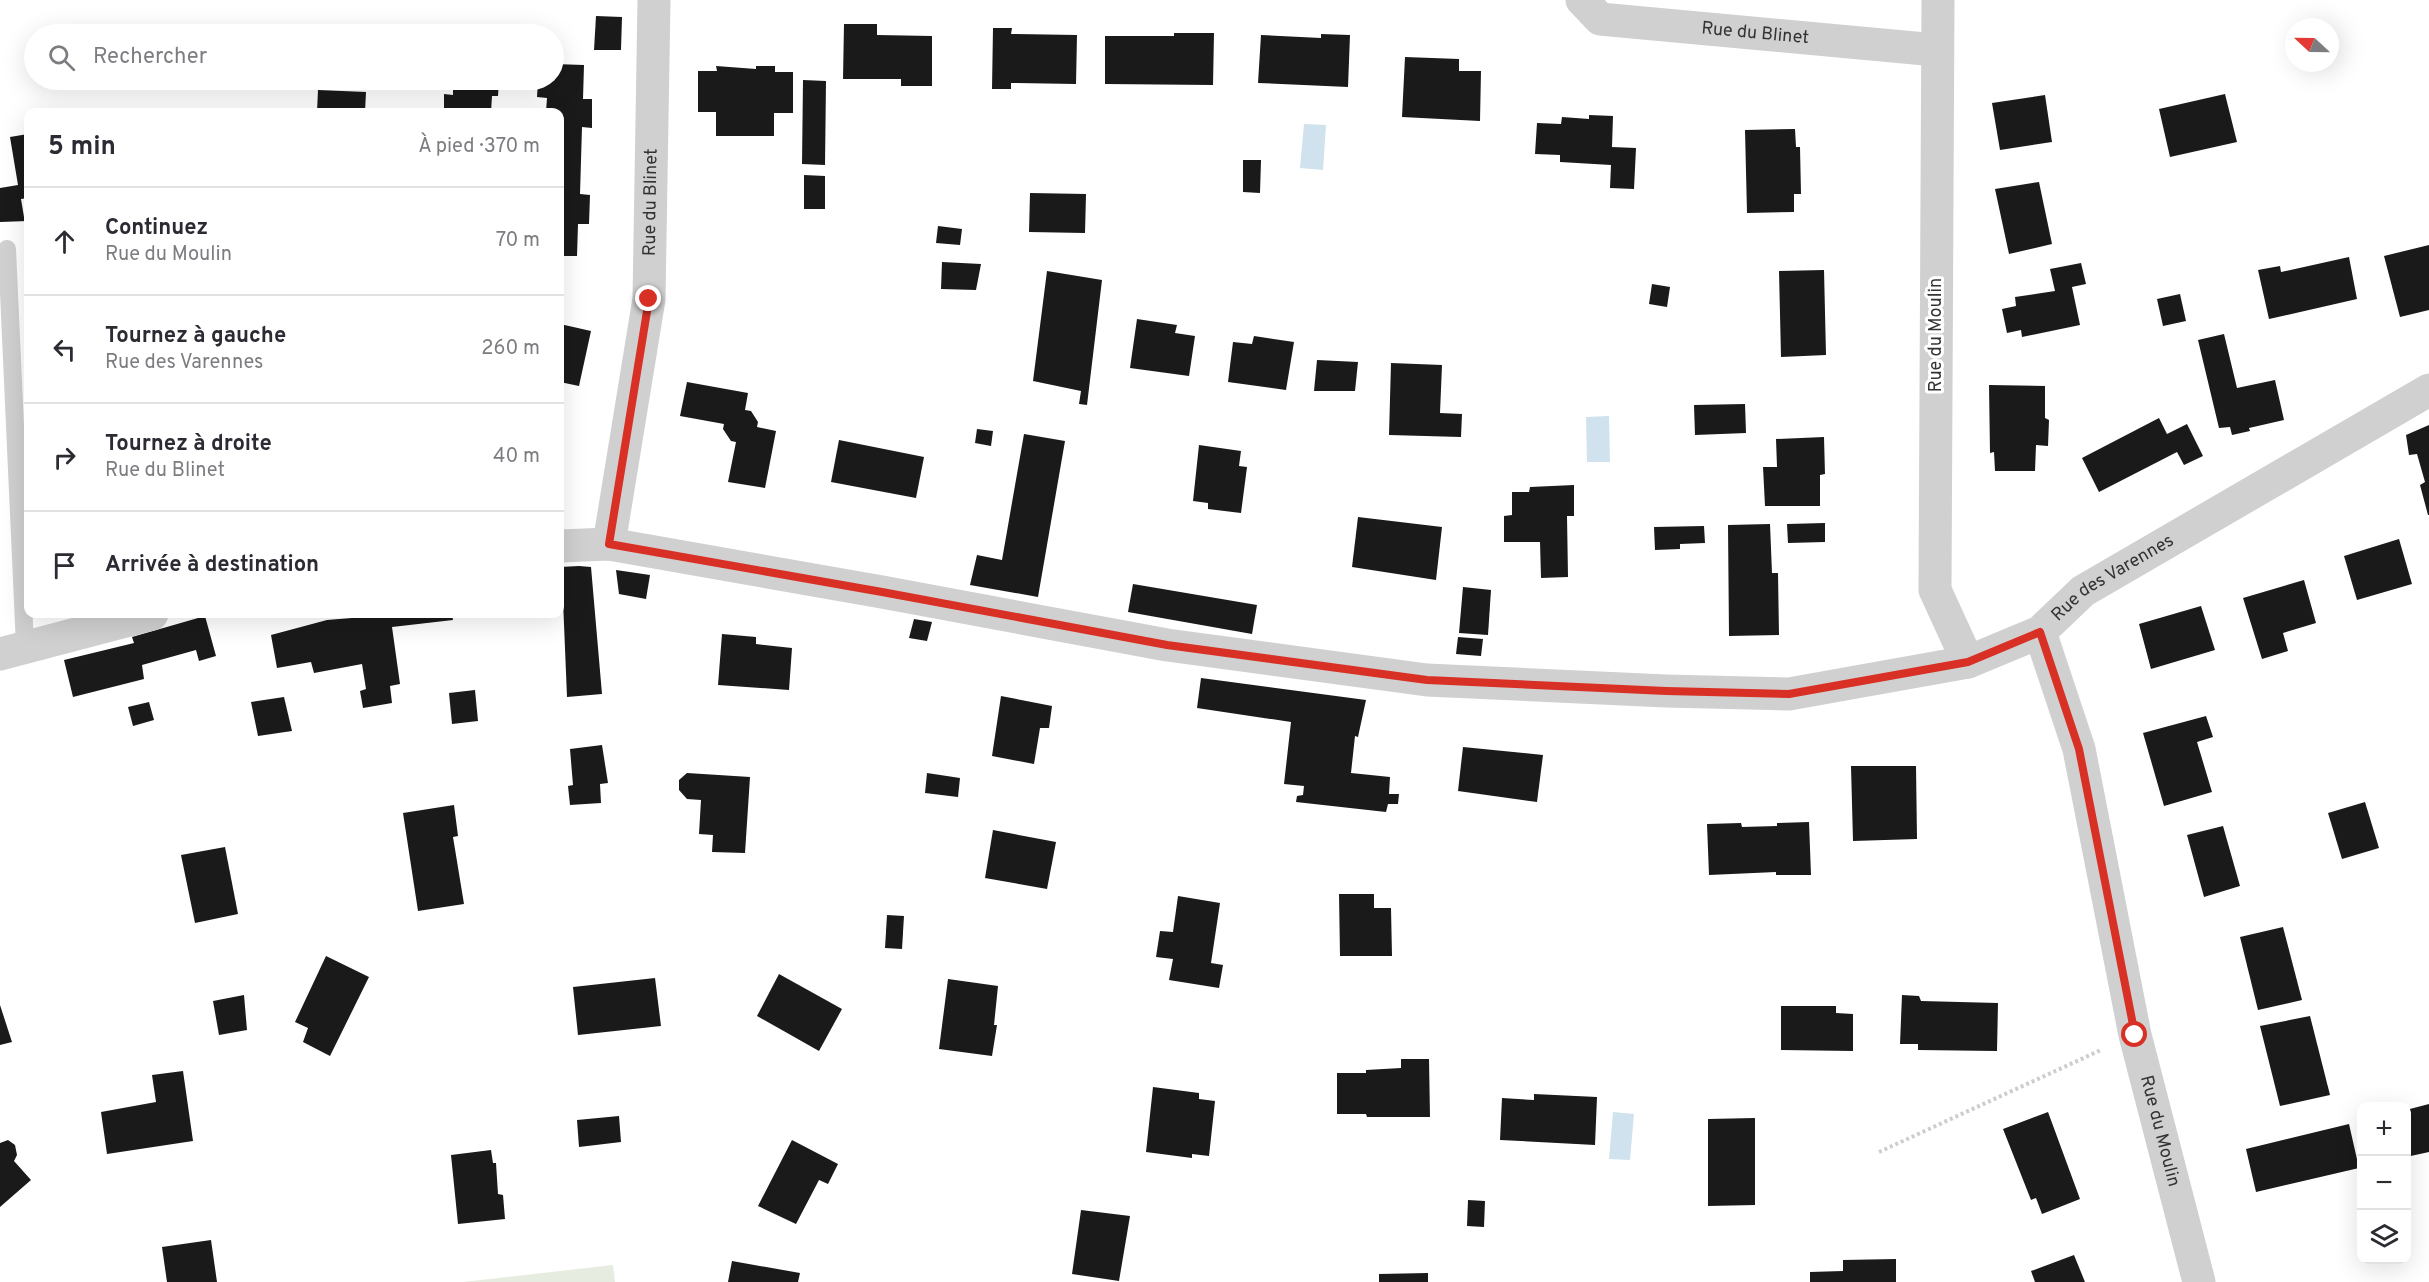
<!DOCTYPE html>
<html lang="fr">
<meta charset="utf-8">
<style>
body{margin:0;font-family:Overpass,sans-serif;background:#f2f2f3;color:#2b2b33}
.controls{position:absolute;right:18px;bottom:18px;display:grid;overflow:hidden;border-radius:12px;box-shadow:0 6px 24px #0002}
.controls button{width:54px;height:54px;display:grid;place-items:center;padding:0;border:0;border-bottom:2px solid #e1e1e2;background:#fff;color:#2b2b33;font:30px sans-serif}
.compass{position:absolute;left:2285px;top:18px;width:54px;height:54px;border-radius:50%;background:#fff;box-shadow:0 6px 24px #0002;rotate:292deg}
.stop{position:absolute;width:18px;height:18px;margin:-14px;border:4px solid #d93025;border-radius:50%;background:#fff}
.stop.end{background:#d93025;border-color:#fff;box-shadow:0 2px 6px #0008}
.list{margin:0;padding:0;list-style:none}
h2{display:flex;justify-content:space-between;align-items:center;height:78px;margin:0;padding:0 24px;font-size:26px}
h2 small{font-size:20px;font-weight:400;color:#7c7c81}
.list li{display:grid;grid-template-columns:39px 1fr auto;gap:18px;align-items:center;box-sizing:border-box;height:108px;padding:0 24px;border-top:2px solid #e1e1e2}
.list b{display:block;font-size:22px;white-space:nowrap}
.list p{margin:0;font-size:20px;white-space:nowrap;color:#7c7c81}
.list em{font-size:20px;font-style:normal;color:#7c7c81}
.icon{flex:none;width:33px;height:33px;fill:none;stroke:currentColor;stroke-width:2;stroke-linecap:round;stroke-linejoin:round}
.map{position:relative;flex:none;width:2429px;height:1282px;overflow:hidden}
.search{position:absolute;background:#fff;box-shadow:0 6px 24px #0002;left:24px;top:24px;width:540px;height:66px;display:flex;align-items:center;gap:15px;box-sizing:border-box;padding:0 21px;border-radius:33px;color:#7c7c81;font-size:22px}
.panel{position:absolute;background:#fff;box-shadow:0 6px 24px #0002;left:24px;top:108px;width:540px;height:510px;border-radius:12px}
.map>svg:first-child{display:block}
.green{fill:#e6ecdf}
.water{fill:#cfe2ee}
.building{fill:#1a1a1a}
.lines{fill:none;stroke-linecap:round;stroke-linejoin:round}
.path{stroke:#cdcdcd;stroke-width:4;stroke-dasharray:3 3;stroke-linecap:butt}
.service{stroke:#d0d0d0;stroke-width:18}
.minor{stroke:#d0d0d0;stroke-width:33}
.route{stroke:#d93025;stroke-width:8}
.labels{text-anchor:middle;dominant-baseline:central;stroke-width:6;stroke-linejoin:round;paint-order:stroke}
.street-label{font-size:18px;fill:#333;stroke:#fff}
</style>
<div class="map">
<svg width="2429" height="1282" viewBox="0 0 2429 1282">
<rect width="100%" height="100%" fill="#fff"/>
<polygon class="green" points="613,1265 615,1282 463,1282"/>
<g class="water">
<polygon points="1304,124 1326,125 1323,170 1300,168"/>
<polygon points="1609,416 1610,462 1587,462 1586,417"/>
<polygon points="1613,1112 1634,1114 1630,1160 1609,1159"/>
</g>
<g class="building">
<polygon points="596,16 622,17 621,50 594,50"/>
<polygon points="844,24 877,24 877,35 932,36 932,86 901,86 901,79 843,79"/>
<polygon points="993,28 1012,28 1011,34 1077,35 1076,84 1011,83 1011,89 992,89"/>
<polygon points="1174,33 1214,33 1213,85 1105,84 1105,36 1174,36"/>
<polygon points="1321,34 1350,35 1348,87 1258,83 1261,35 1321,38"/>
<polygon points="1405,57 1459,59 1459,71 1481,71 1480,121 1402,117"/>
<polygon points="554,64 584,65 583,99 592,99 592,128 582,127 580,194 590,195 589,224 578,224 577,256 560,256 560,112 546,112 547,98 537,97 538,80 554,80"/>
<polygon points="716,66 756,69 756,66 775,66 775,72 793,72 793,113 774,113 774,136 716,136 716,112 698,112 698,71 717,71"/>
<polygon points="453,80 499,80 498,96 492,96 491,112 444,112 444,94 453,95"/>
<polygon points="803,80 826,81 825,165 802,164"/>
<polygon points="318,90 366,92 365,112 317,112"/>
<polygon points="2225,94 2237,142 2170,157 2159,109"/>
<polygon points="2045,95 2052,142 2000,150 1992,103"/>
<polygon points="1589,115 1613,116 1612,147 1636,148 1634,189 1610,188 1611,165 1560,162 1560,155 1535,154 1537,123 1561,124 1562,117 1589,119"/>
<polygon points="1795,129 1796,147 1800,147 1801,194 1794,194 1794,212 1747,213 1745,130"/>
<polygon points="28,134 28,198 21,199 24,217 28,216 28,221 0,222 0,188 18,185 10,137"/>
<polygon points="1243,160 1261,160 1260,193 1243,192"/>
<polygon points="804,175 825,176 825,209 804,209"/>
<polygon points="2039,182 2052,244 2009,254 1995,189"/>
<polygon points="1030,193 1086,194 1085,233 1029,232"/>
<polygon points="938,226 962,229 960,245 936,243"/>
<polygon points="2429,245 2429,310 2400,317 2384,256"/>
<polygon points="2349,257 2357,299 2269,319 2258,270 2280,266 2281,272"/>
<polygon points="942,262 981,264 976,290 941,289"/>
<polygon points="2081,263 2086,284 2072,287 2080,325 2022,337 2021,330 2007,333 2002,309 2016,306 2015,297 2055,291 2050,269"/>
<polygon points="1824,270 1826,355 1781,357 1779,271"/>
<polygon points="1047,271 1102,280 1087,405 1079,404 1081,391 1033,381"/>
<polygon points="1652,284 1670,287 1667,307 1649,304"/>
<polygon points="2180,294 2186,321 2163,326 2157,299"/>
<polygon points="1137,319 1177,325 1175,333 1195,336 1189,376 1130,368"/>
<polygon points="560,324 591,331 579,386 560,382"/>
<polygon points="2224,334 2237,388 2275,380 2284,420 2249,428 2250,431 2232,435 2230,427 2219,428 2198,340"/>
<polygon points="1254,336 1294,342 1286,390 1228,382 1233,342 1252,344"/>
<polygon points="1317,360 1358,362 1355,391 1314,391"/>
<polygon points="1391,363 1442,365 1440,413 1462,414 1461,437 1389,435"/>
<polygon points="687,382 748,393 745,410 751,411 758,422 757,427 776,431 765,488 728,482 736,442 731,441 723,429 724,424 680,416"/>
<polygon points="1989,385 2045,386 2045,418 2049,420 2048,446 2036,445 2035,471 1995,471 1994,452 1990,453"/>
<polygon points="1745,404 1746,433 1695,435 1694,405"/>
<polygon points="2159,418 2167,434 2187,424 2203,456 2184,465 2177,452 2099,492 2082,458"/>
<polygon points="2429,425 2429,515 2428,515 2420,485 2425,482 2417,454 2409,455 2406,435"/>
<polygon points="977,429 993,431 991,446 975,443"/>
<polygon points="1024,434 1065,441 1038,597 970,585 977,555 1002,560"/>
<polygon points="1824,437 1825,474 1820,475 1820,506 1765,506 1763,467 1777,467 1776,439"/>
<polygon points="839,440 924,457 916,498 831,482"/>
<polygon points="1199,445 1241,451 1239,466 1247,467 1241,513 1208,509 1208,503 1193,501"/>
<polygon points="1574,485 1574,516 1567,516 1568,577 1541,578 1540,542 1504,542 1504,516 1512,515 1512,492 1529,492 1530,487"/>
<polygon points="1358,517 1442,527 1436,580 1352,567"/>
<polygon points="1825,523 1825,542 1788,543 1787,524"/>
<polygon points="1770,524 1772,573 1778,573 1779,635 1729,636 1728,525"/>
<polygon points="1704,526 1705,543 1680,544 1680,549 1655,550 1654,527"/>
<polygon points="2399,539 2412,584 2357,600 2344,556"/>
<polygon points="579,566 591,567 602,694 567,697 563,600 560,600 560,567"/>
<polygon points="616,570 650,575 646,599 619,594"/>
<polygon points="2304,580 2316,623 2283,633 2288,651 2262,659 2243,598"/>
<polygon points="1133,584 1257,605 1252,634 1128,612"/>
<polygon points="1463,587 1491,590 1488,635 1459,633"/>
<polygon points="2201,606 2215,650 2151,669 2139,624"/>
<polygon points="351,614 452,614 453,620 392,627 400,684 390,686 392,703 363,708 360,691 366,689 362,664 314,673 311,662 277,668 271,635 327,620 352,618"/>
<polygon points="205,616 216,656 199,661 196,650 142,665 144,679 73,697 64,660 134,643 132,637"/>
<polygon points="914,619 932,622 927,641 909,638"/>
<polygon points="722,634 756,637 756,644 792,648 789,690 718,685"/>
<polygon points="1458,637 1483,639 1481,656 1456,654"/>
<polygon points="1201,678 1366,700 1358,737 1355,736 1351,773 1390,777 1389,794 1399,794 1398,804 1388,804 1386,812 1296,802 1297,796 1303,795 1304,786 1284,784 1291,722 1197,708"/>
<polygon points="475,690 478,721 452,724 449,693"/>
<polygon points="1001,696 1052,706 1049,728 1040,728 1034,764 992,756"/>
<polygon points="284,697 292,731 258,736 251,702"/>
<polygon points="149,702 154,720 133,726 128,707"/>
<polygon points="2206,716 2213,737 2197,742 2212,792 2164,806 2143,733"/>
<polygon points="602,745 608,783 600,784 601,803 570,805 568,786 573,785 570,749"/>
<polygon points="1463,747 1543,755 1537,802 1458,791"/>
<polygon points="1851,766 1916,766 1917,839 1853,841"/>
<polygon points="687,773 750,777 745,853 712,852 713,835 699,834 701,800 687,799 679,790 679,780"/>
<polygon points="927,773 960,778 958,797 925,793"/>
<polygon points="2365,802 2379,848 2342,859 2328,813"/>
<polygon points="454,805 458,836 453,837 464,904 418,911 403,813"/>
<polygon points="1809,822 1811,875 1776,875 1776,872 1709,875 1707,824 1741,823 1742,827 1777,826 1777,823"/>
<polygon points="2223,826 2240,886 2204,897 2187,835"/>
<polygon points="993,830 1056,842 1047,889 985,878"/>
<polygon points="225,847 238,914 195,923 181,855"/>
<polygon points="1339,894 1374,894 1374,908 1391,908 1392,956 1340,956"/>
<polygon points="1178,896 1220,903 1211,963 1223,965 1219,988 1169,980 1173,959 1156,957 1160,931 1173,932"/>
<polygon points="887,915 904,916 902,949 885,948"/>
<polygon points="2283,927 2302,1000 2258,1010 2240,937"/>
<polygon points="326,956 369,977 330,1056 303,1042 308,1028 295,1022"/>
<polygon points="779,974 842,1009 819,1051 757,1016"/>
<polygon points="655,978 661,1026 578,1035 573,987"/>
<polygon points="948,979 998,986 994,1025 997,1025 992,1056 939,1049"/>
<polygon points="244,995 247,1030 219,1035 213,1001"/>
<polygon points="1902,995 1919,996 1921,1001 1998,1003 1997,1051 1918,1050 1918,1044 1900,1044"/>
<polygon points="0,1005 12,1042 0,1045"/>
<polygon points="1781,1006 1836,1006 1836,1013 1853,1014 1853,1051 1781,1050"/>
<polygon points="2310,1016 2330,1095 2280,1106 2260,1026"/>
<polygon points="1401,1059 1429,1059 1430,1117 1367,1117 1366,1114 1337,1114 1337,1073 1366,1073 1366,1070 1401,1068"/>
<polygon points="183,1071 193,1141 107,1154 101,1112 156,1102 152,1075"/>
<polygon points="1153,1087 1199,1093 1199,1099 1215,1101 1209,1156 1192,1154 1192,1158 1146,1152"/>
<polygon points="1534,1094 1597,1097 1595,1145 1500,1140 1502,1098 1534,1100"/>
<polygon points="2429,1104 2429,1152 2406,1157 2406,1110"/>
<polygon points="2048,1112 2080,1199 2042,1214 2036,1198 2031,1200 2003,1129"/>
<polygon points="619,1116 621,1142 579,1147 577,1120"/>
<polygon points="1755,1118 1755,1205 1708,1206 1708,1119"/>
<polygon points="2349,1124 2359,1168 2256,1192 2246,1149"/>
<polygon points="8,1140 15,1145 17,1155 14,1161 31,1180 0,1207 0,1143"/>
<polygon points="792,1140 838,1164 828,1184 819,1180 796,1224 758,1206"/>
<polygon points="491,1150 493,1163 496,1163 498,1194 503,1195 505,1219 458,1224 451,1155"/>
<polygon points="1468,1200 1485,1201 1484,1227 1467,1226"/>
<polygon points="1081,1210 1130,1216 1119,1281 1072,1274"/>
<polygon points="211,1240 217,1282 167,1282 162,1247"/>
<polygon points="2074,1255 2085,1282 2035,1282 2031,1271"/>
<polygon points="1896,1259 1896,1282 1810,1282 1810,1272 1843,1271 1843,1260"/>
<polygon points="732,1261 800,1273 798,1282 728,1282"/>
<polygon points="1428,1273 1428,1282 1379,1282 1379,1274"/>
</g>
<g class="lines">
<polyline class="path" points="1879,1152 2101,1050"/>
<polyline class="service" points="7,249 25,646"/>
<g class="minor">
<path id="s1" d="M1582 0 1600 19 1936 50"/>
<polyline points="1938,0 1935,590 1968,662"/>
<path id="s2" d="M609 544 649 299 654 0"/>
<path id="s3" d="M560 546 609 544 882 592 1167 645 1427 680 1666 691 1789 694 1968 662 2040 632 2083 591 2429 390"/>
<path id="s4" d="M2040 632 2079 749 2135 1035 2199 1282"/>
<polyline points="0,654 152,614"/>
</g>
</g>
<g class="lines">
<polyline class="route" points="649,299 609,544 882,592 1167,645 1427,680 1666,691 1789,694 1968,662 2040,632 2079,749 2135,1035"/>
</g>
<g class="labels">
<g class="street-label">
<text stroke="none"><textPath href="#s1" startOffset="182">Rue du Blinet</textPath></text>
<text stroke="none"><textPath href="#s2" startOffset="345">Rue du Blinet</textPath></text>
<text transform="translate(1936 335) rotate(-90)">Rue du Moulin</text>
<text stroke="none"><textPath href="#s3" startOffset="1592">Rue des Varennes</textPath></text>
<text stroke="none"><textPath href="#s4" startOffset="514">Rue du Moulin</textPath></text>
</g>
</g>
</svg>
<div class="controls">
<button>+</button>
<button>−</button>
<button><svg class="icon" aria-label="layers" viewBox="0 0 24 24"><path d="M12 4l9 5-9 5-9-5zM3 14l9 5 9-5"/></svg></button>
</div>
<svg class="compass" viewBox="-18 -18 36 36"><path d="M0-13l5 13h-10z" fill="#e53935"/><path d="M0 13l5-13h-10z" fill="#7c7c81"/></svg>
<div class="stop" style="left:2135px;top:1035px"></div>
<div class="stop end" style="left:649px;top:299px"></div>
<div class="search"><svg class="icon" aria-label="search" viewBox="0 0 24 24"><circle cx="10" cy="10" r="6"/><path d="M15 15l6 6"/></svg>Rechercher</div>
<section class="panel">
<h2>5 min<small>À pied · 370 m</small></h2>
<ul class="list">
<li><svg class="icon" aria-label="ahead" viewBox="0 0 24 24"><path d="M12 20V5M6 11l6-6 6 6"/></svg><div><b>Continuez</b><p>Rue du Moulin</p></div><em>70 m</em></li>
<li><svg class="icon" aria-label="left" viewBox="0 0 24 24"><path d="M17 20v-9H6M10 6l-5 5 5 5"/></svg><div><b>Tournez à gauche</b><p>Rue des Varennes</p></div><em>260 m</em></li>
<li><svg class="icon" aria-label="right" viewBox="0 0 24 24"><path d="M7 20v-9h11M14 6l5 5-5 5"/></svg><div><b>Tournez à droite</b><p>Rue du Blinet</p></div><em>40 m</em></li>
<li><svg class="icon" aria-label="arrive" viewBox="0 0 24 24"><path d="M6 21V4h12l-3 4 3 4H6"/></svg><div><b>Arrivée à destination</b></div></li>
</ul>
</section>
</div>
